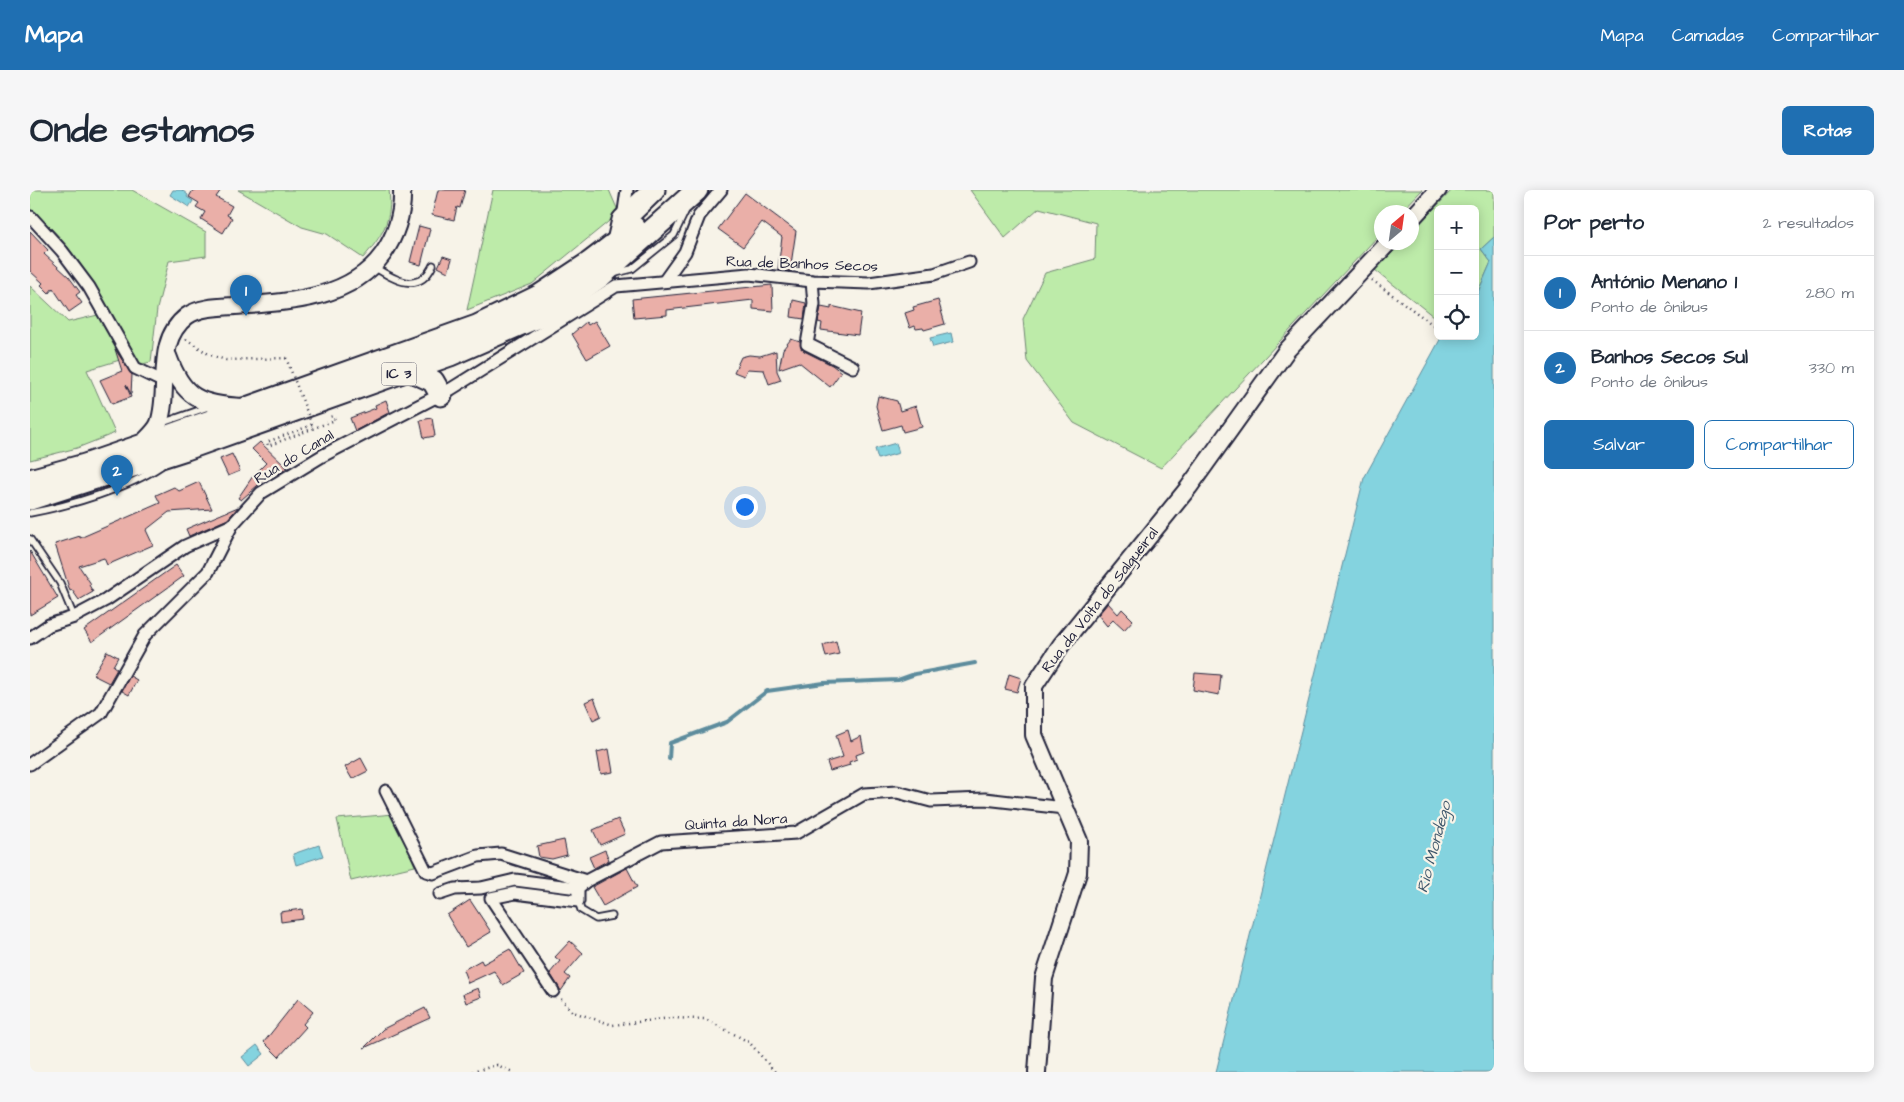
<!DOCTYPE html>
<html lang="pt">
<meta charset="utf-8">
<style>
body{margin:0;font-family:"Architects Daughter",sans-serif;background:#f6f6f7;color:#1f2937}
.controls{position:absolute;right:15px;top:15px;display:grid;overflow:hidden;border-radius:8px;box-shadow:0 2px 12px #0003}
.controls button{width:45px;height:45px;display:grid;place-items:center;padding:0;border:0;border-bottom:1px solid #e0e1e3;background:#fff;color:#1f2937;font:25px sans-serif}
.compass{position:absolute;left:1344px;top:15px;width:45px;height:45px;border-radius:50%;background:#fff;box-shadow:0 2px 12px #0003;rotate:29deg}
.you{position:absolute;left:714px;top:316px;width:18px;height:18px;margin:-12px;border:4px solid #fff;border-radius:50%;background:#1a73e8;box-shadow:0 0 0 8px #1a73e833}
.badge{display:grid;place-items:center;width:32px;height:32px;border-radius:50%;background:#1f6fb2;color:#fff;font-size:16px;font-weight:700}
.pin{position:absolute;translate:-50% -41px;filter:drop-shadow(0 1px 2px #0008)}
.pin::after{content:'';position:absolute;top:26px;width:18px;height:15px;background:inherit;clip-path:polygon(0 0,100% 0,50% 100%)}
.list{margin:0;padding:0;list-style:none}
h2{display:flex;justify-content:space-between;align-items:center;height:65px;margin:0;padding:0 20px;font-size:21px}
h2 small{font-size:16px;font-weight:400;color:#747a83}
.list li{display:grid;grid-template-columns:32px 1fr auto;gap:15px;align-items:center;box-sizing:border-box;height:75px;padding:0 20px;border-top:1px solid #e0e1e3}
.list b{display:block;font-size:19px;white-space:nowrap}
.list p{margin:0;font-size:16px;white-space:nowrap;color:#747a83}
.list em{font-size:16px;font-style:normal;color:#747a83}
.actions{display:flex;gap:10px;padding:15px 20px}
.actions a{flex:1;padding:11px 0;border:1px solid #1f6fb2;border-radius:8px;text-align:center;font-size:18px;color:#1f6fb2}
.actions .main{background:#1f6fb2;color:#fff}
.icon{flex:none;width:28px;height:28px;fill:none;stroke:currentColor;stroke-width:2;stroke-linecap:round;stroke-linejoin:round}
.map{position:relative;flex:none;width:1464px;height:882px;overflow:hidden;border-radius:8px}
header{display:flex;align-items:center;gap:30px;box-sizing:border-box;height:70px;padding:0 25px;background:#1f6fb2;color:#fff}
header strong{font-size:24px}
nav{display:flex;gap:28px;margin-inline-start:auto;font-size:18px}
.intro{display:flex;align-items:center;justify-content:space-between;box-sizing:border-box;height:120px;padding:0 30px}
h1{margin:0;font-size:35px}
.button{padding:12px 22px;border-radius:8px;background:#1f6fb2;color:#fff;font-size:18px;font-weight:700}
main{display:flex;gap:30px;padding:0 30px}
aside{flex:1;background:#fff;border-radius:8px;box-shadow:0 2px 12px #0003}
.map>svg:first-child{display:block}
.green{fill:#bdeba9;stroke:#708672}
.water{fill:#84d3df;stroke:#5d8c9d}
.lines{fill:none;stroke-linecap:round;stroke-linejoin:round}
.stream{stroke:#5d8c9d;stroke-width:4}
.building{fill:#eaafa8;stroke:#22223b}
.lane-casing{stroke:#22223b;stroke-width:9}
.street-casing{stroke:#22223b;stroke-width:15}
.secondary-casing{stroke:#22223b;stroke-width:20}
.highway-casing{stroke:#22223b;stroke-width:25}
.path{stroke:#22223b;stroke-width:2.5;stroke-dasharray:1 4;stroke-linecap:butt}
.lane{stroke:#f7f3e8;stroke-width:5.5}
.street{stroke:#f7f3e8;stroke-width:11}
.secondary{stroke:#f7f3e8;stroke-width:16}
.highway{stroke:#f7f3e8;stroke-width:21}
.path-bridge{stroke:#22223b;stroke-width:2.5;stroke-dasharray:1 4;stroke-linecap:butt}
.labels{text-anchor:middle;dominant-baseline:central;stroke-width:4.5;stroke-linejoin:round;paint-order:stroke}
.shield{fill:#f7f3e8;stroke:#62616f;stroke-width:1}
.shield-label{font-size:14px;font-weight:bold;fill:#22223b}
.street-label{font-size:15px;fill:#22223b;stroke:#f7f3e8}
.water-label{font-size:16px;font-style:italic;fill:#3f576c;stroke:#f7f3e8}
</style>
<header>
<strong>Mapa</strong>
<nav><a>Mapa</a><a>Camadas</a><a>Compartilhar</a></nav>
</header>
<div class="intro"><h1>Onde estamos</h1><a class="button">Rotas</a></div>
<main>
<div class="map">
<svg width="1464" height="882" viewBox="0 0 1464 882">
<rect width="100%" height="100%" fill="#f7f3e8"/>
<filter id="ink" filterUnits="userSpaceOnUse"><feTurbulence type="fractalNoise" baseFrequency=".02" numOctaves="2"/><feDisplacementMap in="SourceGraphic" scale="10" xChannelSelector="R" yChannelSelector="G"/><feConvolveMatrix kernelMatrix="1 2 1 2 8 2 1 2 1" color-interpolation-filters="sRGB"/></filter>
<g filter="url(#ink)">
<g class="green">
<path d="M0 0H102L176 42V66L139 71 127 119 121 172 108 175C78 120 50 58 0 19Z"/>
<path d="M208 0H359C363 30 352 46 333 68L297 44 272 37Z"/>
<polygon points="463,0 579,0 589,23 502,94 437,120"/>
<polygon points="940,0 1392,0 1371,22 1352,22 1351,43 1131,278 1044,233 997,171 993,129 1015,83 1065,69 1066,33 1009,18 975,48"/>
<polygon points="1422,0 1464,0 1464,47 1451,59 1461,72 1445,109 1445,19 1408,19 1408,130 1345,80 1372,53 1382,52 1382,42"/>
<polygon points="0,96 38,132 68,125 93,169 57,180 85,243 47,258 0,270"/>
<polygon points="364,624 385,676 321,691 307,629"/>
</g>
<g class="water">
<polygon points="143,0 152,0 158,5 157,7 163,11 159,17 140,5"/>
<polygon points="1464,47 1464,882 1186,882 1334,288 1412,146 1445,146 1445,109 1461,72 1451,59"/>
<polygon points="921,143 923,152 903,157 900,148"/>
<polygon points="866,253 869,263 848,269 845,259"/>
<polygon points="289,655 293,666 266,675 263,664"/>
<polygon points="227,855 234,864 219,876 212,867"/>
</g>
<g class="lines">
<polyline class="stream" points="639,569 640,553 697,532 737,501 794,493 868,490 885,484 945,473"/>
</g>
<g class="building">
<polygon points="163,0 191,0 186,7 202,16 197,25 202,28 193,43 171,29 175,22 166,17 169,13 159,7"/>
<polygon points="408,0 435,0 430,18 427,17 424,30 402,25"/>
<polygon points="715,3 766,41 760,81 748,79 752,47 732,32 713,57 688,39"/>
<polygon points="389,36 400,39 391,75 380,72"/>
<polygon points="0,41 18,60 14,64 39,87 50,102 46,105 52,113 39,122 23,98 19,103 11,95 13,93 0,81"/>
<polygon points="413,66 422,69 418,82 408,77"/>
<polygon points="742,95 743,121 723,119 723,110 637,120 637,125 604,128 602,109"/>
<polygon points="763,110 776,113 774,129 761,127"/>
<polygon points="908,110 915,134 894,140 893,138 886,139 885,136 880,138 875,123 884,120 883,117"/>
<polygon points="801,116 831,123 828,145 791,140 792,133 788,132 791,117 801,119"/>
<polygon points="565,131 580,156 557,169 542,144 556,132 558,135"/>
<polygon points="761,149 770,152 774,161 802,175 811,182 800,197 769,172 749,179 753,159"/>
<polygon points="85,159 102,185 101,204 96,195 101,207 82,214 70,190 92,181"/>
<polygon points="746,161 747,181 751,190 739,194 734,180 717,179 714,186 704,182 711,167 719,165 730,166"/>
<polygon points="848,206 867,211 870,221 886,216 892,237 873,242 871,235 853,240 846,216"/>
<polygon points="356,210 360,222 325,241 320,228 346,218 345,215"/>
<polygon points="402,228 405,246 394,248 390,230"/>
<polygon points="230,252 257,278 247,284 244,281 211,310 208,308 223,286 236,273 222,259"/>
<polygon points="202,264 210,281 198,286 190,269"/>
<polygon points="169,292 182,319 139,322 116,340 123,355 77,375 74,368 49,376 61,394 59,395 63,402 49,410 42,400 40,401 25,354 50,346 50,348 130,313 126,305 144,297 149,301"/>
<polygon points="208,317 198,329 159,346 156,339"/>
<polygon points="0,361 28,408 0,425"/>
<polygon points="146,375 154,386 62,452 54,440"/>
<polygon points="1078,413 1088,424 1092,419 1103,430 1094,440 1083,430 1077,436 1068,425"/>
<polygon points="806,451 809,464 796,467 793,455"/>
<polygon points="77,461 88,467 83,476 87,479 79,493 63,485"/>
<polygon points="1165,483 1191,485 1189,505 1163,500"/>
<polygon points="979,484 991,488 987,502 975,499"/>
<polygon points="100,486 107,490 99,505 92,501"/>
<polygon points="564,508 571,526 563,530 555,512"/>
<polygon points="818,540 821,551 831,546 834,562 826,565 827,569 819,572 820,575 800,581 797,572 813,567 806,545"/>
<polygon points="579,559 583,582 571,584 567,562"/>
<polygon points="331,568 338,581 322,589 315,577"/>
<polygon points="588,629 595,644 570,655 563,640"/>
<polygon points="534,650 537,665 522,669 509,667 507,656"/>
<polygon points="575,660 579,670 564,678 559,667"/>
<polygon points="597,678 607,697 573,716 562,697"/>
<polygon points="440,710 461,742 436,757 417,725"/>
<polygon points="272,719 273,729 251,732 250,722"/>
<polygon points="540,751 553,763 535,784 540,788 531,801 520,783 530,771 525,767"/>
<polygon points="480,759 494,783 473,795 464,781 438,793 433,780 451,770 453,774"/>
<polygon points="448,798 451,807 436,813 433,804"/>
<polygon points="268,809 283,822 273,834 276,837 249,867 234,852"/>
<polygon points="395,818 400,828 334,858 353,839"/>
</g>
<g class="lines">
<g class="lane-casing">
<g id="lane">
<path d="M344 77C365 90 389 105 403 75"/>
<polyline points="586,83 602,79 644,45 655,22"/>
<polyline points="132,233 178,217"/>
<path d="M0 323C39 316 99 298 131 276"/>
<polyline points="0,349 30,393 44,427"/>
<polyline points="548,711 551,720 566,729 582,726"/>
</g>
</g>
<g class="street-casing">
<g id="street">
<polyline points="1,27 32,61 59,97 105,178 132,191"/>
<polyline points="593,28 597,0"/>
<polyline points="635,90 655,62 669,26 691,0"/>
<polyline points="782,91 784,114 777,154 823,177"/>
<polyline points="0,448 19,435 44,427 76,410 155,356 202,335"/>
<polyline points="0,574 71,523 115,445 178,382 202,335 231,303 292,266 421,199 586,96 719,84 782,91 839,93 904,84 939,72"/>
<polyline points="356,601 396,681 403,683 448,666 471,664 556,691"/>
<polyline points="410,704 425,699 451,698 485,690 548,698"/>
<polyline points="523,801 461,708 485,703 548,711 548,698 556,691 631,652 766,643 834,604 867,602 901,611 955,609 1034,618"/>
</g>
</g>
<g class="secondary-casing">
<g id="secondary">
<polyline points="1382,28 1408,0"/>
<path d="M138 166C153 208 170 215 213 217"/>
<path d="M110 256C116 249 126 241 129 233 141 198 123 152 157 126 170 117 190 117 205 116 257 112 320 110 353 64 366 45 373 23 372 0"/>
<polyline points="1007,882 1014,788 1048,683 1049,651 1004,545 1004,496 1031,455 1159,297 1257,160 1359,52"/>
</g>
</g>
<g class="highway-casing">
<g id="highway">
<polyline points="588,51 593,30 624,0"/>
<polyline points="379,180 403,191 411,205"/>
<polyline points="0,290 55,275 110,256 447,136 509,106 559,73 605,38"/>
<polyline points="0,309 156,259 420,165 519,122 571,86 667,0"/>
</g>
</g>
<g class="path">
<polyline points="1342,90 1406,137"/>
<polyline points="156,149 180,165 196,170 256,168"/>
<polyline points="282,235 237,252 238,256 305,230 303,226 299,227"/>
<polyline points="531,809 543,822 583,835 641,828 675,829 719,852 745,882"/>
<polyline points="442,882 467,875 483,882"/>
</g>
<use href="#lane" class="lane"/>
<use href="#street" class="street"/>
<use href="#secondary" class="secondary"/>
<use href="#highway" class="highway"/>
<polyline class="path-bridge" points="256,168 282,235"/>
</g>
</g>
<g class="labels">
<rect class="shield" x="351.5" y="172.5" width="35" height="23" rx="4"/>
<g class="shield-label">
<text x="369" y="184">IC 3</text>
</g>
<g class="street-label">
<text transform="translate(772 74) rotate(2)">Rua de Banhos Secos</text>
<text transform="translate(264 267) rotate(-31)">Rua do Canal</text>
<text transform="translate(1070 410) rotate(-52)">Rua da Volta do Salgueiral</text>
<text transform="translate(706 632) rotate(-4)">Quinta da Nora</text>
</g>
<g class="water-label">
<text transform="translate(1404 657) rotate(-75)">Rio Mondego</text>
</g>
</g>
</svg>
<div class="controls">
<button>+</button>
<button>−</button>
<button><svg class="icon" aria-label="locate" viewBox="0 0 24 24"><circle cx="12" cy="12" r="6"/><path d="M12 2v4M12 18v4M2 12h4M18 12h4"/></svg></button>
</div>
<svg class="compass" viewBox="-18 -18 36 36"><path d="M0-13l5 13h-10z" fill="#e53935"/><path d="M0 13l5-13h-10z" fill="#747a83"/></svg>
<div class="you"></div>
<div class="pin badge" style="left:216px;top:126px">1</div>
<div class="pin badge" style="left:87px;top:306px">2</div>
</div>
<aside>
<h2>Por perto<small>2 resultados</small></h2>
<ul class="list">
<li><span class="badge">1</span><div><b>António Menano 1</b><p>Ponto de ônibus</p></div><em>280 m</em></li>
<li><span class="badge">2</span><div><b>Banhos Secos Sul</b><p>Ponto de ônibus</p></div><em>330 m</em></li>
</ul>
<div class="actions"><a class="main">Salvar</a><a>Compartilhar</a></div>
</aside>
</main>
